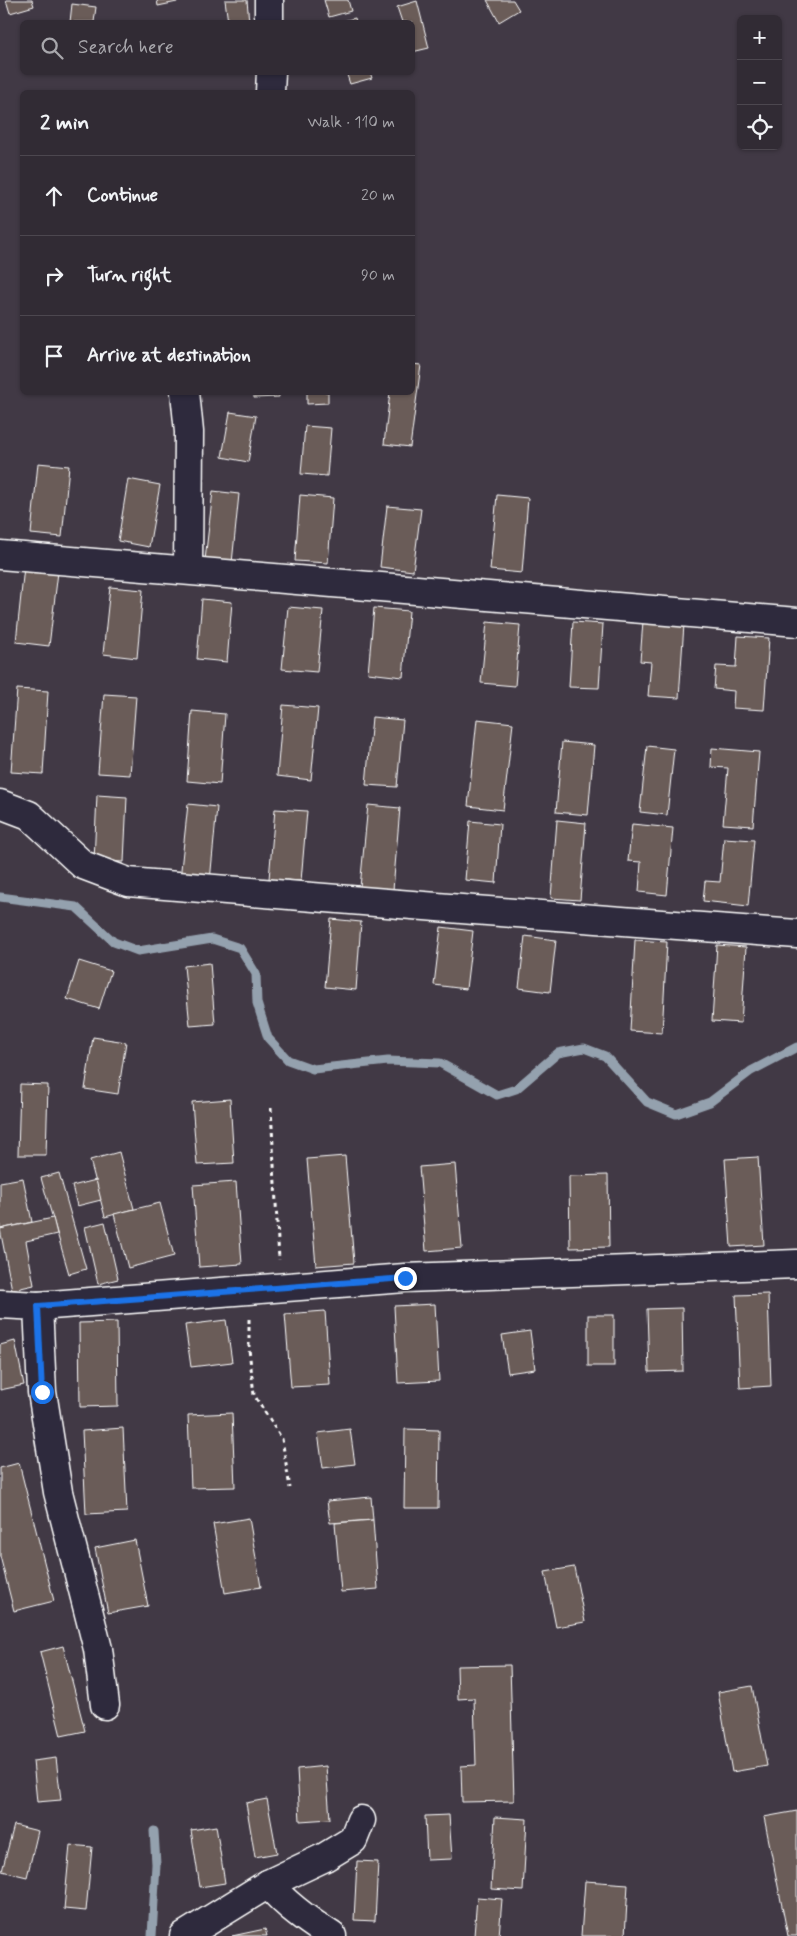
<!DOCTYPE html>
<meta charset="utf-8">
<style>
body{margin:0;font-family:Mynerve,sans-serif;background:#39333c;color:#f1f3f6}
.controls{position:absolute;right:15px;top:15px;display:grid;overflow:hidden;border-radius:8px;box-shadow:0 1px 4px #0004}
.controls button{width:45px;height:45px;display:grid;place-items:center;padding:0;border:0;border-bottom:1px solid #4c474f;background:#312b34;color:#f1f3f6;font:25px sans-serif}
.stop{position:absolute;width:15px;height:15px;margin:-11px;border:4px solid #1a73e8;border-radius:50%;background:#fff}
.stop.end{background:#1a73e8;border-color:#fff;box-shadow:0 1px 5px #0008}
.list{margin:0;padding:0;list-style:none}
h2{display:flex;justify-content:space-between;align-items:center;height:65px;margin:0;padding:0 20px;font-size:21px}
h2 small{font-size:16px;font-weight:400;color:#a8a7ac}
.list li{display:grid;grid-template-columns:32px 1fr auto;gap:15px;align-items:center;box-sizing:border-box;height:80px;padding:0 20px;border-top:1px solid #4c474f}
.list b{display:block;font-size:19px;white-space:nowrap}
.list em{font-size:16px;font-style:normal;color:#a8a7ac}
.icon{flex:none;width:28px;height:28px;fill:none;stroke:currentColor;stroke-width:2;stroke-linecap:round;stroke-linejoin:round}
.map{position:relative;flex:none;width:797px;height:1936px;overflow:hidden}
.search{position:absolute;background:#312b34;box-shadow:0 1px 4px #0004;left:20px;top:20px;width:395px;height:55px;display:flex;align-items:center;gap:12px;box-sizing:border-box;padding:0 18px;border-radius:8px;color:#a8a7ac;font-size:19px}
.panel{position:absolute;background:#312b34;box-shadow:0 1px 4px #0004;left:20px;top:90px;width:395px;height:305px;border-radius:8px}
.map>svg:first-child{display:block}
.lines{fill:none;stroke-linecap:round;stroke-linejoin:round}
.stream{stroke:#94a1ae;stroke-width:9}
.building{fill:#6a5c59;stroke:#fff}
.minor-casing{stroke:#fff;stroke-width:31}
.path{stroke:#fff;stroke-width:3;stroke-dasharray:4 4;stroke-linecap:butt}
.minor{stroke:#2f2a3d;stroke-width:28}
.route{stroke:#1a73e8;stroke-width:6}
</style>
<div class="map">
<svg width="797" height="1936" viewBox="0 0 797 1936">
<rect width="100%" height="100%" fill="#413945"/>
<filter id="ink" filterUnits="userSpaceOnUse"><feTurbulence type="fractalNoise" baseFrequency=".02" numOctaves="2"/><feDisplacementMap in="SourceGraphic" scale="10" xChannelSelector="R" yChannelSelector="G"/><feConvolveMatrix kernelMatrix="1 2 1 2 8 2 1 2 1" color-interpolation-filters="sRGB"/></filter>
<g filter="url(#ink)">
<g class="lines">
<g class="stream">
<polyline points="0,897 76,907 114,942 138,951 212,939 240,948 256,974 257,1003 268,1038 288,1060 313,1069 388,1061 440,1063 497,1095 516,1089 558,1053 584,1048 605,1056 647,1102 676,1114 710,1102 751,1071 797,1047"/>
<polyline points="152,1936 156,1864 154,1831"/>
</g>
</g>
<g class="building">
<polygon points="6,0 32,0 34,6 10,13"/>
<polygon points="157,0 177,0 177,2 158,6"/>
<polygon points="225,0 247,0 249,22 228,22"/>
<polygon points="324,0 348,0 351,11 329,17"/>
<polygon points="487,0 513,0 519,10 499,22"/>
<polygon points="417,1 429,48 412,52 412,22 402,22 397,7"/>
<polygon points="72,4 96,7 94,22 70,22"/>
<polygon points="355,18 356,22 339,22"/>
<polygon points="346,72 370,72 372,78 350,84"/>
<polygon points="412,364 421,365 410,447 384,444 390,392 412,392"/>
<polygon points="254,392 279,392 279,397 254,398"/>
<polygon points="307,392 328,392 328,403 307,404"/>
<polygon points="230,412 256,416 248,462 222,457"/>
<polygon points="305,426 331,428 327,476 301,474"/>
<polygon points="38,463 69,466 62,537 31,534"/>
<polygon points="128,479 160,485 149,547 118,541"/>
<polygon points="213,491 239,494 232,563 205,560"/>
<polygon points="300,495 333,498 328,563 295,561"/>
<polygon points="497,495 528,498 522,573 490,570"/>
<polygon points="387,506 421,509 413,571 380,567"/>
<polygon points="24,567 58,572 49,646 16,642"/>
<polygon points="110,587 143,590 137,658 103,654"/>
<polygon points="202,599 232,602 227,662 197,659"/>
<polygon points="288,607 323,610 317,672 282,669"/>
<polygon points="374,608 409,611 403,677 368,673"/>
<polygon points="643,621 684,624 679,698 648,696 651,662 640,661"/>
<polygon points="487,622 520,625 515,686 481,683"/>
<polygon points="573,622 603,624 599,688 569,687"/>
<polygon points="738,636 769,638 764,710 733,708 734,691 714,689 716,666 736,667"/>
<polygon points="17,689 48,691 43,774 11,772"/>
<polygon points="104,694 136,696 130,775 98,773"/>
<polygon points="283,705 318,708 311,780 277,776"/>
<polygon points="192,711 225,714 220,784 187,781"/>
<polygon points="372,717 403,720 397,787 366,785"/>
<polygon points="477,719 513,723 503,810 468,806"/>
<polygon points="562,742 594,745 588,815 556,812"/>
<polygon points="647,746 674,749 667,815 640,812"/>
<polygon points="712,748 759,752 753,826 723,824 728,768 711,767"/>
<polygon points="97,795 127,797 124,862 94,861"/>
<polygon points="188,804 217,807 210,881 180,879"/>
<polygon points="368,805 400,808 393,890 360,887"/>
<polygon points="275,809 307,811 301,881 269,879"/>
<polygon points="557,820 586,823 580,900 551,898"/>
<polygon points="470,821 500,824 496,883 465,880"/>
<polygon points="632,824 673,828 667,895 639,892 641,862 628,861"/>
<polygon points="724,838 754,840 748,906 703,901 705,881 720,882"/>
<polygon points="331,919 361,922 356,990 325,987"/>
<polygon points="441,927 473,931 466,989 434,985"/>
<polygon points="525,936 556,940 550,992 519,988"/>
<polygon points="635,940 667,942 662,1033 630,1031"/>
<polygon points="717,945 746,947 741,1023 712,1021"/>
<polygon points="79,961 111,971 99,1009 67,999"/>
<polygon points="210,963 215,1024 190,1026 184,966"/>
<polygon points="93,1037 126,1042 118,1094 85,1089"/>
<polygon points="20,1084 48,1085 46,1155 18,1155"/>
<polygon points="230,1099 234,1163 197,1165 192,1102"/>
<polygon points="119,1152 134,1209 105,1217 90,1160"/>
<polygon points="345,1156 354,1263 316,1266 307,1159"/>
<polygon points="758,1157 764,1245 731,1247 725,1159"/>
<polygon points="455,1164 462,1248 426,1251 419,1167"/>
<polygon points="59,1173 86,1269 69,1274 41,1178"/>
<polygon points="608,1175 609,1247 570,1248 569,1176"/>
<polygon points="23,1178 32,1222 0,1229 0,1182"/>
<polygon points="96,1180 101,1200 77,1206 72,1186"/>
<polygon points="236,1182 242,1264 199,1267 193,1185"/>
<polygon points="160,1203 174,1256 128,1268 114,1214"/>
<polygon points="53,1218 57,1234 26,1241 34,1285 12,1290 0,1229"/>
<polygon points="105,1222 118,1279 98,1284 85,1227"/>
<polygon points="768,1294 771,1386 740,1388 736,1295"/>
<polygon points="435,1304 439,1381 398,1383 394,1306"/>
<polygon points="682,1308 683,1371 649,1372 647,1309"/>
<polygon points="325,1311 330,1385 291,1387 285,1314"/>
<rect x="588" y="1315" width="26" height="51"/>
<polygon points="226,1320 232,1362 191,1367 185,1325"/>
<polygon points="117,1322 118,1406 80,1407 79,1323"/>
<polygon points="530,1331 535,1369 508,1373 502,1335"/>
<polygon points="15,1341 24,1385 0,1390 0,1345"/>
<polygon points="232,1413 235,1487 191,1488 188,1415"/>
<polygon points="123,1428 127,1512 86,1514 82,1431"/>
<polygon points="350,1429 355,1464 323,1468 318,1433"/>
<polygon points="405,1429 439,1430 438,1508 404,1508"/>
<polygon points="19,1463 54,1601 14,1611 0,1556 0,1468"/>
<polygon points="371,1497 373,1520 330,1523 327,1501"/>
<polygon points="249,1518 261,1587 225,1593 213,1524"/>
<polygon points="373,1520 378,1589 341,1592 335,1523"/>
<polygon points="135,1540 148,1606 108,1613 95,1548"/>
<polygon points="574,1567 585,1622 556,1627 545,1572"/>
<polygon points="63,1646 85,1731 61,1736 40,1652"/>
<polygon points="510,1665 514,1801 462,1802 461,1766 476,1765 474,1698 458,1699 457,1666"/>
<polygon points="752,1686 767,1766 732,1772 718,1692"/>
<polygon points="56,1758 61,1800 37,1802 33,1761"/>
<polygon points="326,1766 330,1819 300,1821 297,1769"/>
<polygon points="267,1799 277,1853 255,1857 246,1803"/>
<polygon points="797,1811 797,1936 788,1936 764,1817"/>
<polygon points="449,1815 452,1859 427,1860 425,1816"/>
<polygon points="495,1817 527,1819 523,1891 491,1889"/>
<polygon points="14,1825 38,1831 27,1877 2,1871"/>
<polygon points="216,1826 225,1883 200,1887 191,1830"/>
<polygon points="70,1845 92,1847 86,1911 64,1909"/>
<polygon points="357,1861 378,1862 375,1921 354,1920"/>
<polygon points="585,1881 628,1884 625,1936 581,1936"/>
<polygon points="477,1897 502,1899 499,1936 474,1936"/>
<polygon points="265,1929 267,1936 232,1936"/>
</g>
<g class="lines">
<g class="minor-casing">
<g id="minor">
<polyline points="269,0 269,22"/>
<polyline points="270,92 271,72"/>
<polyline points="185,392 189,432 188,570"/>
<polyline points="0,555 797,622"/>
<polyline points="0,804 29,815 83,865 128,882 474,910 797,934"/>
<polyline points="0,1304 38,1306 405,1278 797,1264"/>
<polyline points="38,1306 42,1392 58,1492 98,1649 105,1705"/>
<path d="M268 1884C287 1906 308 1921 332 1936"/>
<polyline points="184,1936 268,1884 325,1857 353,1840 361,1820"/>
</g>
</g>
<g class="path">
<polyline points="271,1108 279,1260"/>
<polyline points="249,1319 249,1349 254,1395 282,1439 290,1488"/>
</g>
<use href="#minor" class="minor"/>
</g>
</g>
<g class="lines" filter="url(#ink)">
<polyline class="route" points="42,1392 38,1306 405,1278"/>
</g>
</svg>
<div class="controls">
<button>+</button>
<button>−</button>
<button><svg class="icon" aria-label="locate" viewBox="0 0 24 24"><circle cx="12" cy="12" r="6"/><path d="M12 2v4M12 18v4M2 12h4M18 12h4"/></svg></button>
</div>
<div class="stop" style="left:42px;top:1392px"></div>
<div class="stop end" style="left:405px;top:1278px"></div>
<div class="search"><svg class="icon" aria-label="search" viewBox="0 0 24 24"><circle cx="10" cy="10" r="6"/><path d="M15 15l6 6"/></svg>Search here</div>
<section class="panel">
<h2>2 min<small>Walk · 110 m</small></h2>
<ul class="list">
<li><svg class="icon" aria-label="ahead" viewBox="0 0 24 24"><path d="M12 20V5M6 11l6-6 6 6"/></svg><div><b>Continue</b></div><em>20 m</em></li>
<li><svg class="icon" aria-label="right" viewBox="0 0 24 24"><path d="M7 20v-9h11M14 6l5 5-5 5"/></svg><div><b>Turn right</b></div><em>90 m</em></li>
<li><svg class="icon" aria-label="arrive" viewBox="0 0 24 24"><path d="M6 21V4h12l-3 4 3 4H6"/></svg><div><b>Arrive at destination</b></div></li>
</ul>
</section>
</div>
